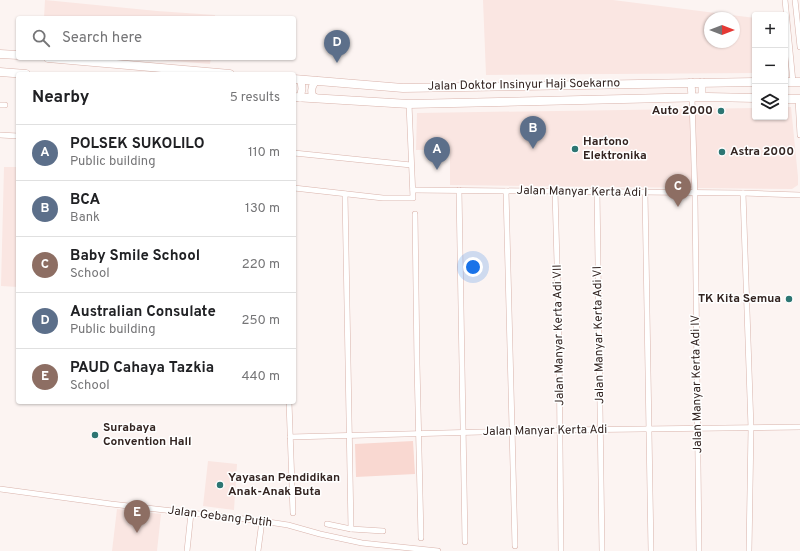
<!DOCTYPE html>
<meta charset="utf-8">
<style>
body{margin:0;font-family:Overpass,sans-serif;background:#f2f2f2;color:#202124}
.controls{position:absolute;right:12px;top:12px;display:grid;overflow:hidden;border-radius:4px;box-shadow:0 1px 3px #0004}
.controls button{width:36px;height:36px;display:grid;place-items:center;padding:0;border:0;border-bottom:1px solid #e0e0e0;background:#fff;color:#202124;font:20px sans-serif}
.compass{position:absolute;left:704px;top:12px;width:36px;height:36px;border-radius:50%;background:#fff;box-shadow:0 1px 3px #0004;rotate:90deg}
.you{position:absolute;left:473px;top:267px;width:14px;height:14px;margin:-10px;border:3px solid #fff;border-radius:50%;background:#1a73e8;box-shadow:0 0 0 6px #1a73e833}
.badge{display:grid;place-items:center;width:26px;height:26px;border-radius:50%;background:#2d7673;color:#fff;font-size:13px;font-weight:700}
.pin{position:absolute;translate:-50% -33px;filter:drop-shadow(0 1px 2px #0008)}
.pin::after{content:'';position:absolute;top:21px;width:14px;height:12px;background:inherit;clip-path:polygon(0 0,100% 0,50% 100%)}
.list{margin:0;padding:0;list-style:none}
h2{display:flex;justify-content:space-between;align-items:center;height:52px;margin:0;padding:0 16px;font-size:17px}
h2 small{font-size:13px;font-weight:400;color:#757577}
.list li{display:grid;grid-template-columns:26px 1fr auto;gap:12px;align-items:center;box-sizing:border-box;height:56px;padding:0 16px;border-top:1px solid #e0e0e0}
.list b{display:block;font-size:15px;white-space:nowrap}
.list p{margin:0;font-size:13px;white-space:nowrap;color:#757577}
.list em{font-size:13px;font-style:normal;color:#757577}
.icon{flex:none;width:22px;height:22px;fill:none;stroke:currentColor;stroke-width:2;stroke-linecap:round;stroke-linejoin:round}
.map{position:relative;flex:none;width:800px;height:551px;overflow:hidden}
.search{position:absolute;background:#fff;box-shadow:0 1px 3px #0004;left:16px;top:16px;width:280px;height:44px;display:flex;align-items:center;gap:10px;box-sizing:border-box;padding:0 14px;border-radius:4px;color:#757577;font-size:15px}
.panel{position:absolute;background:#fff;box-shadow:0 1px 3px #0004;left:16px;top:72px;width:280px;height:332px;border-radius:4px}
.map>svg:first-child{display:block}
.built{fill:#fae6e2;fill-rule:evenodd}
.green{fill:#f9d8d1}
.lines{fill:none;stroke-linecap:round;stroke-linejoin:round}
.minor-casing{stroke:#d9b3ab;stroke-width:6}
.secondary-casing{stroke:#d9b3ab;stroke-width:8}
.primary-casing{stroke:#d9b3ab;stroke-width:9}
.minor{stroke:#fff;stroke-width:5}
.secondary{stroke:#fff;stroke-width:7}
.primary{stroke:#fff;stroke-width:8}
.poi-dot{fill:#2d7673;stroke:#fff;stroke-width:1.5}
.labels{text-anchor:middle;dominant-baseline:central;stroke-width:3;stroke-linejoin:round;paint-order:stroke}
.street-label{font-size:12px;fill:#332421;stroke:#fff}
.poi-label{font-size:12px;font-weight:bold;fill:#332421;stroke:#fff;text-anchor:start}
</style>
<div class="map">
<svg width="800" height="551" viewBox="0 0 800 551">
<rect width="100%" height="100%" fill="#fcf4f2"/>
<g class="built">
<polygon points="45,0 157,11 215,15 215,18 44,18"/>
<path d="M483 0H613L755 18V73L486 75ZM710 18H734V42H710Z"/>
<polygon points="136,58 211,58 210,64"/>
<polygon points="785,107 791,107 798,177 798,185 792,189 450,185 450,149 416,150 417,113 755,108 755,117 785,117"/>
<polygon points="4,167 18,167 18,287 1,286"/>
<polygon points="208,461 237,464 234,510 203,506"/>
<polygon points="117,509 161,514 157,551 112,551"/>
</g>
<polygon class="green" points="413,441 415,474 356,477 355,444"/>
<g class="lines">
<g class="minor-casing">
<g id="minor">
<polyline points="785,0 793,82"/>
<polyline points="795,0 800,47"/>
<polyline points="692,98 695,198 699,551"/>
<polyline points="798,99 800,135"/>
<polyline points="0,105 5,105"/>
<polyline points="0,135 18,136"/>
<polyline points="294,153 411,165"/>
<polyline points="294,188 383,198 413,198 409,104"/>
<polyline points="413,190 743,193 800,195"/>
<polyline points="459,190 465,542"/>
<polyline points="506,191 515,546"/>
<polyline points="555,191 559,335 561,551"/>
<polyline points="597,191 602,551"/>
<polyline points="645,192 651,551"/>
<polyline points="743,193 751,428 749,551"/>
<polyline points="345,194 351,529"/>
<polyline points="415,214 417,364 421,538"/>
<polyline points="289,402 293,513"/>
<polyline points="290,437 561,430 800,427"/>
<polyline points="0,489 111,504 262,521 288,525 320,534 362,543 438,551"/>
<polyline points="327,524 351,529 383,531"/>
<polyline points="187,551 191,513"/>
<polyline points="258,551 262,521"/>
</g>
</g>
<g class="secondary-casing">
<g id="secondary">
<polyline points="691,82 692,98"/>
<polyline points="702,82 702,97"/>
<polyline points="300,98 302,89 301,80"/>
<path d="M316 98 312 95C311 89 312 84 317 81"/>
</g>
</g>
<g class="primary-casing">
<g id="primary">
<polyline points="0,54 18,55"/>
<polyline points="48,58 230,74"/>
<polyline points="0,72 26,74"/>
<polyline points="294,79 403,88 755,82"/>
<polyline points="785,82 800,82"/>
<polyline points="294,97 409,104 708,97 755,98"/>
<polyline points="785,99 800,99"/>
</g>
</g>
<use href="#minor" class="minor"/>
<use href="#secondary" class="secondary"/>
<use href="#primary" class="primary"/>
</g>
<g class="poi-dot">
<circle cx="721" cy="111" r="4"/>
<circle cx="575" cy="149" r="4"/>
<circle cx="722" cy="152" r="4"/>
<circle cx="789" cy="299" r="4"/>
<circle cx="95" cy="435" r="4"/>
<circle cx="220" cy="485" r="4"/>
</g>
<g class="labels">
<g class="street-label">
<text transform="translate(524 85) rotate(-1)">Jalan Doktor Insinyur Haji Soekarno</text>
<text transform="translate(582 192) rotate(1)">Jalan Manyar Kerta Adi I</text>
<text transform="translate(559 335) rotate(-91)">Jalan Manyar Kerta Adi VII</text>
<text transform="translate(599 335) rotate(-91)">Jalan Manyar Kerta Adi VI</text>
<text transform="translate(697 384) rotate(-91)">Jalan Manyar Kerta Adi IV</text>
<text transform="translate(545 431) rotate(-1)">Jalan Manyar Kerta Adi</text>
<text transform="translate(220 517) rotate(7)">Jalan Gebang Putih</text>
</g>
<g class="poi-label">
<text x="713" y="111" text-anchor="end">Auto 2000</text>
<text x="583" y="142">Hartono<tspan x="583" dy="14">Elektronika</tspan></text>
<text x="730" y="152">Astra 2000</text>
<text x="781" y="299" text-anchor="end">TK Kita Semua</text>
<text x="103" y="428">Surabaya<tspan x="103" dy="14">Convention Hall</tspan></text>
<text x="228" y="478">Yayasan Pendidikan<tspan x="228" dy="14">Anak-Anak Buta</tspan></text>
</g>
</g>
</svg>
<div class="controls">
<button>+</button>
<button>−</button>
<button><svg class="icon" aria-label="layers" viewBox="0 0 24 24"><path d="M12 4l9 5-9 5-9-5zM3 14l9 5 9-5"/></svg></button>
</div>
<svg class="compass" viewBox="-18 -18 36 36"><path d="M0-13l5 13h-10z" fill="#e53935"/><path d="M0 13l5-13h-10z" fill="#757577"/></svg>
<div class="you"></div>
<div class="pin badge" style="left:437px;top:170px;background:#5c6f8a">A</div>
<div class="pin badge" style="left:533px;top:149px;background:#5c6f8a">B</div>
<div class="pin badge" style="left:678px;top:207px;background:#8d6e63">C</div>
<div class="pin badge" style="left:337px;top:63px;background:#5c6f8a">D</div>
<div class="pin badge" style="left:137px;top:533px;background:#8d6e63">E</div>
<div class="search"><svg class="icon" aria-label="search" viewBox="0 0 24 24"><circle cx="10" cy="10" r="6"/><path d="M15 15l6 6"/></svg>Search here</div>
<section class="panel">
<h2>Nearby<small>5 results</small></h2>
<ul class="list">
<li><span class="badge" style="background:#5c6f8a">A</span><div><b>POLSEK SUKOLILO</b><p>Public building</p></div><em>110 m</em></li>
<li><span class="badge" style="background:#5c6f8a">B</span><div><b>BCA</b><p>Bank</p></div><em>130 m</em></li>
<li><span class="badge" style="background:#8d6e63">C</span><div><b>Baby Smile School</b><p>School</p></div><em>220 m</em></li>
<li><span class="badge" style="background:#5c6f8a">D</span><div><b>Australian Consulate</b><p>Public building</p></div><em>250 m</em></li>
<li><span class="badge" style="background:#8d6e63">E</span><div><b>PAUD Cahaya Tazkia</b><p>School</p></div><em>440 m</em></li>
</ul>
</section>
</div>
